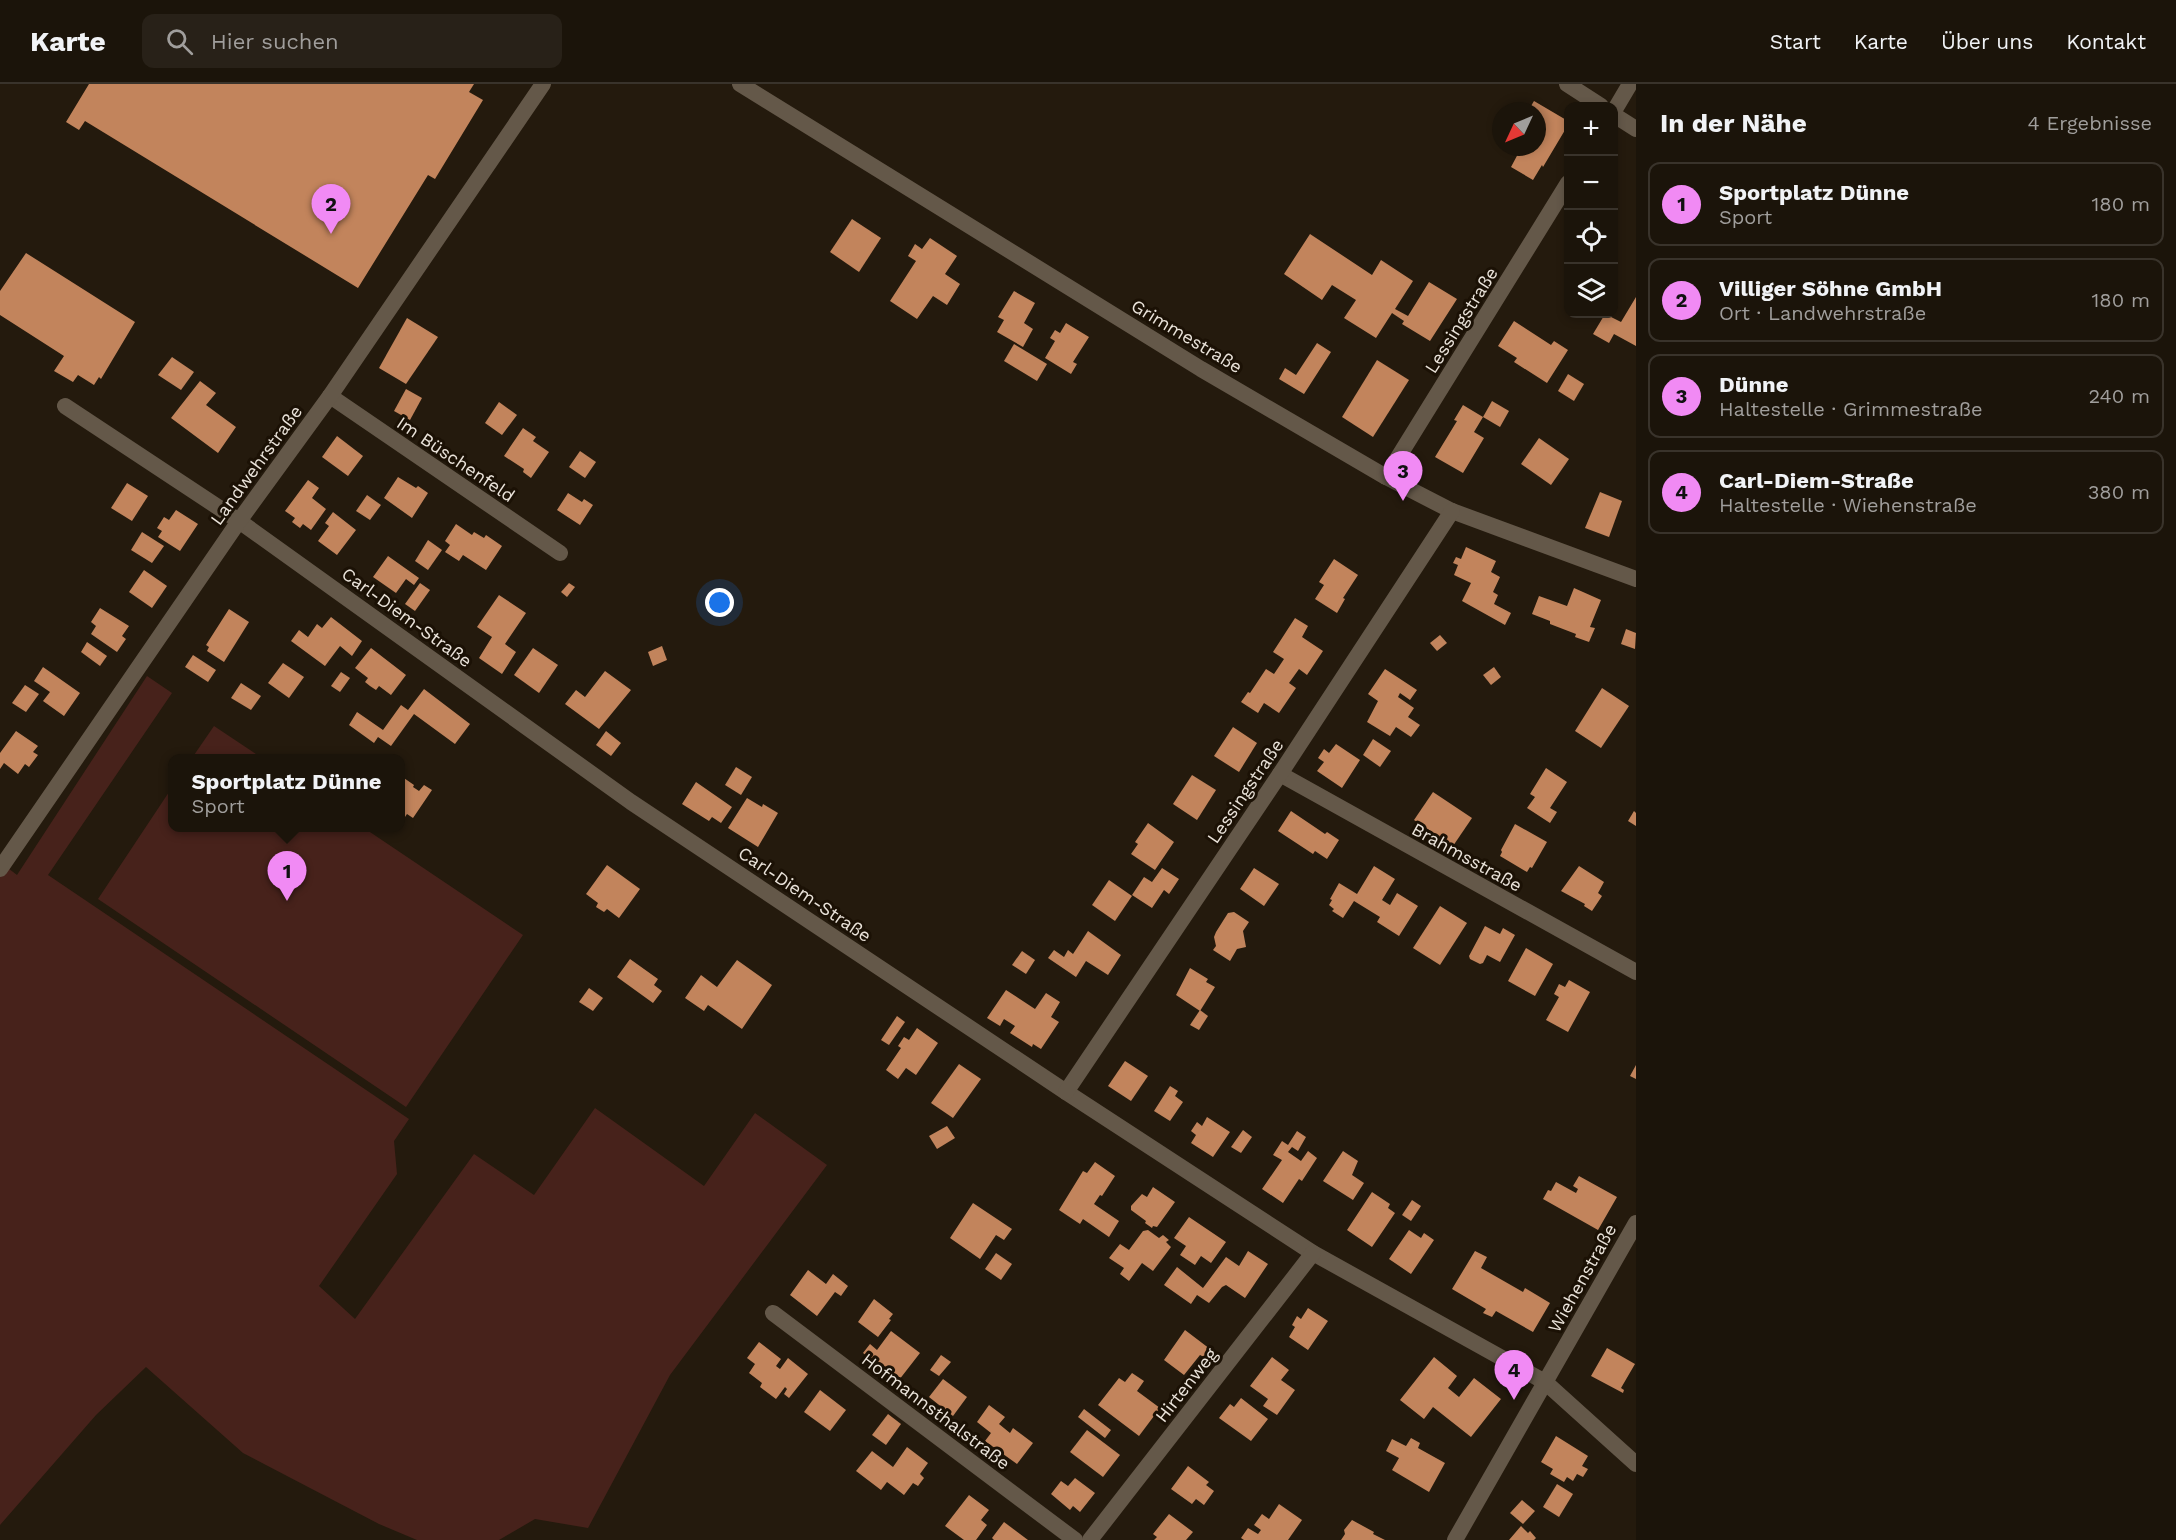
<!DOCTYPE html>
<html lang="de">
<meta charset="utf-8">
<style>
body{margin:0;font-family:"Work Sans",sans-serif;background:#282118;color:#f1f3f6}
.controls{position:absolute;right:18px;top:18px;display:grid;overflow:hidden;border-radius:12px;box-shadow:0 3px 9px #0003}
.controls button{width:54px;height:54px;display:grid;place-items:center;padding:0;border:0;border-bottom:2px solid #39332b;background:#1b140a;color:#f1f3f6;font:30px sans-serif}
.compass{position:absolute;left:1492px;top:18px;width:54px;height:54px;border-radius:50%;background:#1b140a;box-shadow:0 3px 9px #0003;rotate:226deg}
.you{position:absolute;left:720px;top:519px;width:21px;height:21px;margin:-15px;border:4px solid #fff;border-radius:50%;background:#1a73e8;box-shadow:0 0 0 9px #1a73e833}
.badge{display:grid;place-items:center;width:39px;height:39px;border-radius:50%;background:#f18af4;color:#111;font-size:20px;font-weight:700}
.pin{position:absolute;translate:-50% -50px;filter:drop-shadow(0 2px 3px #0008)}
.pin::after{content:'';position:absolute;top:32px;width:21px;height:18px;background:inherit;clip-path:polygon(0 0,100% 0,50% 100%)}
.popup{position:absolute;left:168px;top:670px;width:237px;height:78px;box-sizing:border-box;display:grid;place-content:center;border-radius:12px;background:#1b140a;filter:drop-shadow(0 2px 4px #0005);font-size:20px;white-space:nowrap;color:#a09e9c}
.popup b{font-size:22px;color:#f1f3f6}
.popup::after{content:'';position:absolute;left:50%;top:100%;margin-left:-12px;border:12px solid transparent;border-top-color:#1b140a}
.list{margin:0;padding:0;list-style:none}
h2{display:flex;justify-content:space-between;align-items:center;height:78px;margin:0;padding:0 24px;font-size:26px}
h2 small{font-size:20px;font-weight:400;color:#a09e9c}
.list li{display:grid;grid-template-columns:39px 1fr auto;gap:18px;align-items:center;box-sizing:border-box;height:84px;margin:0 12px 12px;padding:0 12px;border:2px solid #39332b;border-radius:12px}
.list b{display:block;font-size:22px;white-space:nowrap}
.list p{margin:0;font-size:20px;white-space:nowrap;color:#a09e9c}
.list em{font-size:20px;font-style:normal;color:#a09e9c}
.icon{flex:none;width:33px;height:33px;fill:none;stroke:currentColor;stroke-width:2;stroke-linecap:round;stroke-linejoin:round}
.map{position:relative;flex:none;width:1636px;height:1456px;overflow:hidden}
header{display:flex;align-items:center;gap:36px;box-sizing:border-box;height:84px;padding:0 30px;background:#1b140a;border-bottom:2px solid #39332b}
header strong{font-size:28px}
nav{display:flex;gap:33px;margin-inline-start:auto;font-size:21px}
.search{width:420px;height:54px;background:#282118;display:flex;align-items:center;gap:15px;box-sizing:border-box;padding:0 21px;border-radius:12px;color:#a09e9c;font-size:22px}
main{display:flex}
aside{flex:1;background:#1b140a}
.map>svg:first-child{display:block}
.green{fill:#47221b}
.building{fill:#c2845c}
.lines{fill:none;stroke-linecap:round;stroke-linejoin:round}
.minor{stroke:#645849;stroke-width:16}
.tertiary{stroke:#645849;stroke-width:16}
.labels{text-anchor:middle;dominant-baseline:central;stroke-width:6;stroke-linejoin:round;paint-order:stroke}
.street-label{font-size:18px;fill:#eae3da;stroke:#1b1105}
</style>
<header>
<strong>Karte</strong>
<div class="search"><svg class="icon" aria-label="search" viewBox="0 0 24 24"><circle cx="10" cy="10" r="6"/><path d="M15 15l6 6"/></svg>Hier suchen</div>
<nav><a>Start</a><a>Karte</a><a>Über uns</a><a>Kontakt</a></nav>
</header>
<main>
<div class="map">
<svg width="1636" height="1456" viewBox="0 0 1636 1456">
<rect width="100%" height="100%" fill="#241a0d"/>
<g class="green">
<polygon points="147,592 172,609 48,791 409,1035 394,1057 397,1090 319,1202 355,1235 474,1070 534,1111 595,1024 704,1102 755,1029 827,1081 670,1291 588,1444 535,1435 499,1456 417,1456 379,1440 243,1369 146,1283 96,1331 0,1441 0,778 17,791"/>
<polygon points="214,642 262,674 192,674"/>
<polygon points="173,702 173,744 364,744 523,851 406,1023 98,815"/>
</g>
<g class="building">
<polygon points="89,0 474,0 469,8 483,16 435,95 428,91 358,204 85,37 79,46 66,38"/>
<polygon points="1534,17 1568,37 1568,41 1543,83 1542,81 1533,96 1511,83 1519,68 1511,63 1537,63 1537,27 1528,27"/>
<polygon points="852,135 881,154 859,188 830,168"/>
<polygon points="1310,150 1372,191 1381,176 1413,197 1395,225 1408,232 1429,198 1457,215 1430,257 1402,240 1404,237 1392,229 1376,254 1344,234 1356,216 1332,201 1322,216 1284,190"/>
<polygon points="930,154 957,172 945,190 960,200 947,221 933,212 917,235 890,217 916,177 908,172 915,160 922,165"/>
<polygon points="26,169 135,238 101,295 99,293 94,301 78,291 73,298 54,287 64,272 0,231 0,207"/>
<polygon points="1014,207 1035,219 1024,239 1033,245 1023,263 997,248 1004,236 998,233"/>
<polygon points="1636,213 1636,262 1614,250 1609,259 1593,250 1605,230 1621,238"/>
<polygon points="407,234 438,253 406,300 379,284"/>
<polygon points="1514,237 1551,261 1554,257 1568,266 1547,299 1514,278 1517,274 1498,262"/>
<polygon points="1066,239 1089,253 1073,278 1077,280 1071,290 1045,274 1055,257 1050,254 1055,246 1060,249"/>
<polygon points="1317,259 1331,268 1304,310 1279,295 1285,284 1296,291"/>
<polygon points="1014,260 1047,280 1037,297 1004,277"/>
<polygon points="172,273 194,288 181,306 158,291"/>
<polygon points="1377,276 1409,296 1373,353 1342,333"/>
<polygon points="1568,290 1584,300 1574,317 1558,307"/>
<polygon points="200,297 216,309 206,321 236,343 218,369 171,334"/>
<polygon points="406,305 422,314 410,336 394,327"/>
<polygon points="1492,317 1509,327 1500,343 1483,333"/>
<polygon points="499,318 517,331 502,351 485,339"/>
<polygon points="1463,321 1483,333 1474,348 1484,354 1463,389 1435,373 1457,337 1454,336"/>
<polygon points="523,344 536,353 533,357 549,368 531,394 523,388 524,385 504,372"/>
<polygon points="337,352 363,372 348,392 322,373"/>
<polygon points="1539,354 1569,375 1551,401 1521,380"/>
<polygon points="580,367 596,378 585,394 569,383"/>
<polygon points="398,393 416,404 418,402 428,409 412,434 384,414"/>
<polygon points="308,396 319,404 312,414 326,425 311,446 303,440 300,444 292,438 295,434 285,427"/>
<polygon points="127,399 148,412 132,437 111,424"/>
<polygon points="1600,408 1622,417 1609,453 1585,444"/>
<polygon points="568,409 582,418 584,415 593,421 580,441 557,426"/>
<polygon points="367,411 381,421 370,436 356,427"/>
<polygon points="176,426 198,440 180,467 158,453 162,447 157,444 164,433 169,436"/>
<polygon points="333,428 356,446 337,471 318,457 329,442 325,439"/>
<polygon points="456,440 472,451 474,448 484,454 486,451 502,462 486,486 463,471 459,477 445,468 450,461 445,457"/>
<polygon points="142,448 164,462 152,479 131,466"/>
<polygon points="428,456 442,466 428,486 415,477"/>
<polygon points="1466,463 1496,477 1491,488 1500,493 1493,508 1498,511 1494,520 1511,529 1505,541 1462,517 1471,499 1454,491 1458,481 1453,479 1456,473 1461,475"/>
<polygon points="388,472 419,494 414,501 406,495 396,509 373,493"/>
<polygon points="1334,475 1358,491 1343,514 1345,515 1337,529 1315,515 1324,501 1319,498"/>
<polygon points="144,486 167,502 152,524 129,508"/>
<polygon points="420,499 430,506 415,527 405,520"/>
<polygon points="569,499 575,503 567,513 561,508"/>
<polygon points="1574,504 1601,516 1590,543 1595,544 1589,558 1575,553 1576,550 1550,540 1550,537 1532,530 1539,512 1567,522"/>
<polygon points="499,511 526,529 505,560 516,568 502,590 479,574 492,553 477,543"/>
<polygon points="100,524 129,542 122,552 126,555 117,568 91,550 96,542 91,538"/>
<polygon points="229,525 249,538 224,578 207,567 209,563 206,561"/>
<polygon points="331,533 362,557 352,572 340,562 325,582 291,557 299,546 308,553 317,540 322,544"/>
<polygon points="1295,534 1308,542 1302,553 1323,567 1307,591 1299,585 1289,599 1296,604 1279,629 1264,619 1258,629 1241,618 1248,608 1250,609 1266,585 1274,590 1284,575 1273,568"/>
<polygon points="1626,545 1636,549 1635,565 1621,560"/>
<polygon points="1440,551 1447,559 1437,567 1430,559"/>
<polygon points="87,558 107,572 100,582 81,568"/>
<polygon points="662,562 667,576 653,582 648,568"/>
<polygon points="371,564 406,591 391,611 379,602 376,606 370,602 365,598 368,594 355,584"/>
<polygon points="533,564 558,581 539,609 514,591"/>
<polygon points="193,571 216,586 208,598 185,583"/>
<polygon points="283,579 304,593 289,614 268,599"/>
<polygon points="43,583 80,609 64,632 43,617 50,608 34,597"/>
<polygon points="1494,583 1501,593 1491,601 1483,591"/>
<polygon points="1385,585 1417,606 1410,616 1400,609 1398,613 1414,624 1408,633 1420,641 1411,653 1396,643 1390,652 1367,638 1378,617 1368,610"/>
<polygon points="605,587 631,606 599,645 565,620 576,606 585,613"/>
<polygon points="341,588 350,594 340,608 331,602"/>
<polygon points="241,599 261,612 251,626 231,614"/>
<polygon points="25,601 39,610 26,628 12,619"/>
<polygon points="1602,604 1629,622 1601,664 1575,647"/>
<polygon points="424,605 470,640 455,660 414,630 391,662 378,653 374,659 349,641 357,628 383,646 401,621 408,626"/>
<polygon points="1233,643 1257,659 1239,688 1214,672"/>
<polygon points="16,647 38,662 33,668 38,671 29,683 25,680 18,690 4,679 0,685 0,669"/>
<polygon points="606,647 621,659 611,672 596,661"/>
<polygon points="1373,655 1391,667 1380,683 1363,671"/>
<polygon points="1336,660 1360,676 1342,704 1317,687 1324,678 1318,674 1324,665 1329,669"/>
<polygon points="736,683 752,693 741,711 725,701"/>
<polygon points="1546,684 1567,698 1550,724 1557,728 1550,739 1527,724 1535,713 1530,710"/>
<polygon points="1192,691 1216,706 1197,736 1173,720"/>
<polygon points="401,692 414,701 413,703 419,707 424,701 432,706 413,734 407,730 401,739"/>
<polygon points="696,698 732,723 721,739 712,733 709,737 682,720"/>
<polygon points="1433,708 1472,734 1453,762 1414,736"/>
<polygon points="747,714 762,723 763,720 778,729 758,763 728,744"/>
<polygon points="1291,727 1325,750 1327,748 1339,756 1327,775 1315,767 1313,770 1278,747"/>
<polygon points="1634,727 1636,729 1636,742 1628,737"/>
<polygon points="1148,739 1174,758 1155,786 1131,770 1138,760 1135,758"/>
<polygon points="1515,740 1547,758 1532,784 1530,783 1527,788 1500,772 1502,768 1501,766"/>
<polygon points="607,781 640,805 619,834 607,825 604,828 596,823 598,819 586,810"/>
<polygon points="1374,782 1395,795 1382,816 1390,821 1397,809 1418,822 1399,852 1377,838 1380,833 1354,817 1343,834 1332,827 1334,825 1329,821 1332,816 1330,815 1339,799 1357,810"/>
<polygon points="1579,782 1604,798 1598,809 1602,812 1592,827 1584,822 1585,820 1561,807"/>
<polygon points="1162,784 1179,795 1169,810 1164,806 1152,824 1132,811 1144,793 1152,798"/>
<polygon points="1254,784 1279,800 1264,822 1240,805"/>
<polygon points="1109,796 1132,812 1115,837 1092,821"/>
<polygon points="1440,822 1467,839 1440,881 1413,864"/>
<polygon points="1234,828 1249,838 1243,847 1246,863 1237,865 1230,877 1213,866 1216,862 1214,853 1216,848 1228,829"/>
<polygon points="1485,842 1500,850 1503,844 1515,851 1500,878 1487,871 1483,879 1480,880 1470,875 1469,872"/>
<polygon points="1088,847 1121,871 1108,891 1086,877 1076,893 1048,874 1054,866 1064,873 1068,866 1073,870"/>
<polygon points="1526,864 1553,880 1535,912 1508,897"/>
<polygon points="1022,867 1035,876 1026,890 1012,881"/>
<polygon points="630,875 658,895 654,901 662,907 653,919 617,893"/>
<polygon points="737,876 772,901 742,945 708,921 704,927 685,914 701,891 717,903"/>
<polygon points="1190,884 1208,895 1206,898 1215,903 1200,927 1176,911"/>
<polygon points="1569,896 1590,908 1568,948 1546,936 1559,913 1554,910 1559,900 1565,903"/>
<polygon points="589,904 603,914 593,927 579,918"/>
<polygon points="1006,906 1035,925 1046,909 1060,918 1051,933 1059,938 1041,965 1033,960 1032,963 1010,949 1015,942 1004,935 1000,942 987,934"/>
<polygon points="1200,926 1208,932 1199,946 1190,941"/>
<polygon points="897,932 905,938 889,961 881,956"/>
<polygon points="917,944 938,959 916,991 906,984 898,995 886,986 901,964 898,962 904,953 909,956"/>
<polygon points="1125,977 1148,992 1131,1017 1108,1002"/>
<polygon points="959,980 981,995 953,1034 931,1019"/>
<polygon points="1636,981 1636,995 1630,992"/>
<polygon points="1170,1002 1178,1007 1175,1012 1183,1018 1170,1037 1154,1027"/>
<polygon points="1207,1033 1230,1048 1213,1073 1191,1059 1196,1051 1191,1047 1197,1038 1202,1042"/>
<polygon points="947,1042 955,1054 937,1065 929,1052"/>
<polygon points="1243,1046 1252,1053 1241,1069 1231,1063"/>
<polygon points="1297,1047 1306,1053 1298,1067 1292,1063 1288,1068 1301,1077 1308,1067 1317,1074 1302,1097 1299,1095 1283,1119 1262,1105 1282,1076 1273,1071 1282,1057 1288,1061"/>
<polygon points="1343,1067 1358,1077 1352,1091 1364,1099 1353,1116 1323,1097"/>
<polygon points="1095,1078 1115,1092 1102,1112 1100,1111 1094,1120 1119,1137 1109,1153 1083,1135 1080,1140 1059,1126 1083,1087 1087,1089"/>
<polygon points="1579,1092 1617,1113 1598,1146 1543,1115 1548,1106 1551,1107 1556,1098 1576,1109 1578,1105 1573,1102"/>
<polygon points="1153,1103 1175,1118 1157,1143 1153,1142 1152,1144 1145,1139 1146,1137 1131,1126 1131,1122 1142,1110 1147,1113"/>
<polygon points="1372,1108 1390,1120 1388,1124 1395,1129 1372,1163 1347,1146"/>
<polygon points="1412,1116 1421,1122 1411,1137 1402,1131"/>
<polygon points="973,1119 1012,1145 1004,1156 996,1151 980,1175 950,1154"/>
<polygon points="1189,1133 1226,1158 1211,1179 1201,1172 1195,1181 1180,1171 1186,1162 1174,1154"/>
<polygon points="1148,1146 1159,1154 1163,1151 1169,1156 1166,1158 1171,1163 1153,1187 1142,1179 1129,1197 1120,1190 1124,1184 1109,1174 1120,1160 1129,1166 1143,1147"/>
<polygon points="1409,1146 1421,1154 1424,1149 1434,1156 1411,1190 1389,1175"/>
<polygon points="1248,1167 1268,1180 1245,1214 1226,1201 1222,1203 1209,1219 1197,1211 1191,1220 1164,1201 1177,1183 1203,1204 1226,1173 1239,1182"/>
<polygon points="1475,1167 1487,1173 1481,1184 1523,1208 1525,1204 1550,1219 1533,1248 1496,1227 1492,1233 1483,1229 1486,1225 1452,1205"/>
<polygon points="996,1169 1012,1180 1001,1196 985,1185"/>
<polygon points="808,1186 826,1200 833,1190 848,1202 841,1212 835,1208 817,1232 790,1211"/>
<polygon points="874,1215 893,1230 889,1235 891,1236 878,1253 858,1238"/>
<polygon points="1308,1224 1328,1237 1308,1266 1289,1253 1295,1243 1292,1241 1297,1232 1301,1235"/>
<polygon points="1185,1246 1210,1265 1204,1273 1200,1271 1184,1291 1164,1276"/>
<polygon points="891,1247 920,1269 899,1296 863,1269 870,1260 877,1266"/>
<polygon points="759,1258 781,1275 776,1282 780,1285 788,1274 808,1290 789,1314 784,1310 787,1305 785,1303 776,1315 760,1303 762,1299 749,1289 755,1280 747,1274"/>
<polygon points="1607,1264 1635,1280 1621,1304 1624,1306 1623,1309 1591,1292"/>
<polygon points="941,1271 951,1278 939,1292 930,1286"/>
<polygon points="1272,1273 1289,1286 1281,1296 1295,1306 1277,1331 1263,1322 1268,1315 1250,1302"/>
<polygon points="1434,1273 1457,1292 1448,1304 1459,1313 1474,1294 1501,1315 1471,1353 1433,1323 1424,1335 1400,1316"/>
<polygon points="1132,1289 1144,1297 1137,1307 1160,1324 1139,1352 1098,1321 1119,1294 1125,1298"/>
<polygon points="943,1295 967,1313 953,1332 929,1313"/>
<polygon points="820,1306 846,1326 830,1347 804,1328"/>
<polygon points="1241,1314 1268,1335 1251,1357 1219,1334 1230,1320 1234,1323"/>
<polygon points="989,1321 1005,1333 999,1340 1010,1349 1013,1344 1033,1359 1017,1380 985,1357 991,1349 977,1338"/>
<polygon points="1084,1325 1111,1346 1105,1354 1078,1333"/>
<polygon points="888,1330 901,1340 886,1361 872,1351"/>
<polygon points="1087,1346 1120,1371 1103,1393 1070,1368"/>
<polygon points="1556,1352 1588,1372 1582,1382 1588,1385 1583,1393 1577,1390 1573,1397 1567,1393 1564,1398 1550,1390 1553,1385 1541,1378"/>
<polygon points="1411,1354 1420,1359 1418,1364 1445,1379 1429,1408 1392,1386 1399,1374 1386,1367 1392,1355 1406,1362"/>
<polygon points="907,1363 928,1379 920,1390 924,1394 918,1402 913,1399 904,1411 887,1398 881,1406 856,1387 872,1367 893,1383"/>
<polygon points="1188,1382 1209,1398 1206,1401 1214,1407 1204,1421 1196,1415 1192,1420 1171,1405"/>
<polygon points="1075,1394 1095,1409 1080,1428 1073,1422 1070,1426 1051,1410 1061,1397 1068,1402"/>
<polygon points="1557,1400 1573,1410 1559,1433 1543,1423"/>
<polygon points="969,1411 989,1426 981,1436 987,1441 976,1456 964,1456 945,1442"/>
<polygon points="1522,1416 1535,1427 1523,1440 1510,1429"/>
<polygon points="1279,1420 1302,1436 1288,1456 1244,1456 1241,1454 1248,1444 1258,1450 1261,1446 1254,1441 1262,1430 1269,1435"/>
<polygon points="1169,1430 1193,1448 1186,1456 1154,1456 1157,1453 1153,1450"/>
<polygon points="1352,1436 1374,1448 1373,1450 1385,1456 1341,1456 1345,1450 1344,1446"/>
<polygon points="1004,1438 1028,1456 994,1456 992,1454"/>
<polygon points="1521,1442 1528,1449 1530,1447 1536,1454 1534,1456 1509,1456"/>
</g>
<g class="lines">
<g class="minor">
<polyline points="740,0 1201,285 1386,393 1452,427 1636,495"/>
<polyline points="1567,0 1601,22"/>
<polyline points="1614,27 1630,0"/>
<polyline points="1614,31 1636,45"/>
<polyline points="330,312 560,469"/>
<polyline points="65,322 239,437 631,718 1066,1008 1313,1169 1545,1298 1636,1380"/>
<polyline points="1386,393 1568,99"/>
<polyline points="1280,690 1636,888"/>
<polyline points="0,785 239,437 330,312 543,0"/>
<polyline points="1066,1008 1280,690 1452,427"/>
<polyline points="773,1229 1075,1456"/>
<polyline points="1090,1456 1313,1169"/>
</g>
<polyline class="tertiary" points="1455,1456 1636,1139"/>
</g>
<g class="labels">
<g class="street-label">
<text transform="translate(1461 236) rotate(-58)">Lessingstraße</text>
<text transform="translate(1187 252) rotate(31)">Grimmestraße</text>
<text transform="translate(456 375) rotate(34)">Im Büschenfeld</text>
<text transform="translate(256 381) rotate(-54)">Landwehrstraße</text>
<text transform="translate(407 533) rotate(36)">Carl-Diem-Straße</text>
<text transform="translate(1245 707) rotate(-56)">Lessingstraße</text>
<text transform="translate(1467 773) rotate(29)">Brahmsstraße</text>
<text transform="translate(805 810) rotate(34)">Carl-Diem-Straße</text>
<text transform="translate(1582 1194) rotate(-61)">Wiehenstraße</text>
<text transform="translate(1186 1301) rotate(-52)">Hirtenweg</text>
<text transform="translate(936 1327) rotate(37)">Hofmannsthalstraße</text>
</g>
</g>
</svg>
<div class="controls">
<button>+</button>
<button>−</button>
<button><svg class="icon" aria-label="locate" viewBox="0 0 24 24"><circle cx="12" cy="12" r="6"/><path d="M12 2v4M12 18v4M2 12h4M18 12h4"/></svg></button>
<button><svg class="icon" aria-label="layers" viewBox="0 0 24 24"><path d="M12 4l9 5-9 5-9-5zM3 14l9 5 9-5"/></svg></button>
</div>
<svg class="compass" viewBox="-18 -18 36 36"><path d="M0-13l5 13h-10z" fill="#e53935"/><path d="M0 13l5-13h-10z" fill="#a09e9c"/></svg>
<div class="you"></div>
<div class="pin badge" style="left:287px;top:817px">1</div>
<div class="popup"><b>Sportplatz Dünne</b>Sport</div>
<div class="pin badge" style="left:331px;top:150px">2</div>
<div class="pin badge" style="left:1403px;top:417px">3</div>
<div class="pin badge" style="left:1514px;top:1316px">4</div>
</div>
<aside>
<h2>In der Nähe<small>4 Ergebnisse</small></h2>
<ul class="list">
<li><span class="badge">1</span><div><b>Sportplatz Dünne</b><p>Sport</p></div><em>180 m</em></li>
<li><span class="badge">2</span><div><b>Villiger Söhne GmbH</b><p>Ort · Landwehrstraße</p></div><em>180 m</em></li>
<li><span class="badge">3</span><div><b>Dünne</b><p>Haltestelle · Grimmestraße</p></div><em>240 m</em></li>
<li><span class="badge">4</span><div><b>Carl-Diem-Straße</b><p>Haltestelle · Wiehenstraße</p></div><em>380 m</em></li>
</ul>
</aside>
</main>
